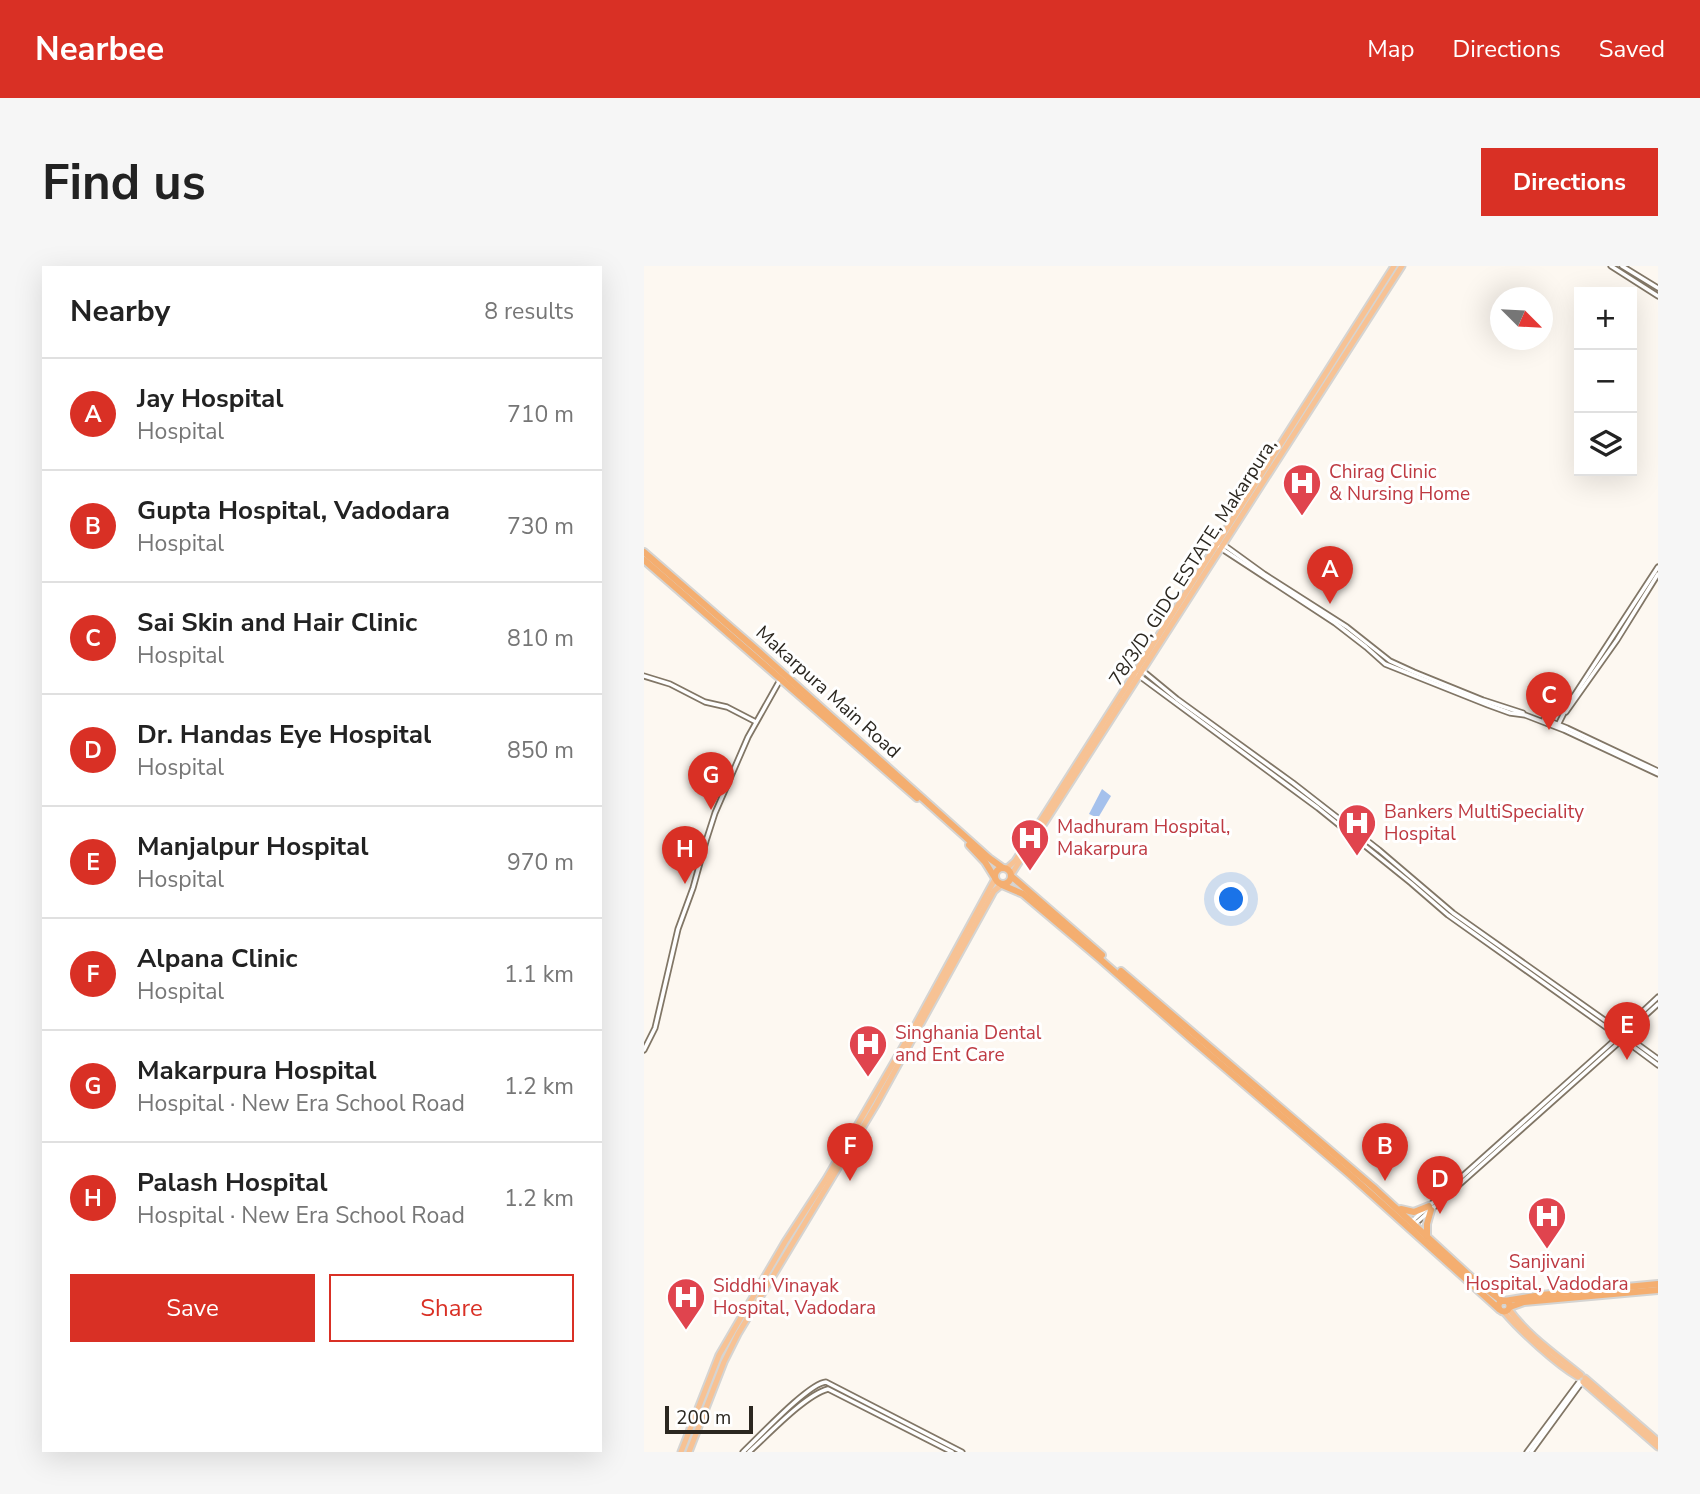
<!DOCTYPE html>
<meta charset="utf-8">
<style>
body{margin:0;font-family:"Nunito Sans",sans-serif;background:#f6f6f6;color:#222}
.controls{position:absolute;right:21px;top:21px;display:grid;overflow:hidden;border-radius:0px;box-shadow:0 7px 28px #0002}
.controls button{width:63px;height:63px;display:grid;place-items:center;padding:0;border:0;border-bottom:2px solid #e0e0e0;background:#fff;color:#222;font:35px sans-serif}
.compass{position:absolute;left:846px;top:21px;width:63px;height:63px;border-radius:50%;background:#fff;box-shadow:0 7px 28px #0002;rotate:114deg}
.scale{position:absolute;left:21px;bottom:18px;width:88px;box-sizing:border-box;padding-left:7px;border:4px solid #2b2720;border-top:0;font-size:19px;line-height:24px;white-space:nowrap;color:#2b2720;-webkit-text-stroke:5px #fff;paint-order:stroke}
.you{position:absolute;left:588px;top:634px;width:24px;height:24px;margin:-18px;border:5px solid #fff;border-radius:50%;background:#1a73e8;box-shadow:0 0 0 10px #1a73e833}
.badge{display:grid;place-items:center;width:46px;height:46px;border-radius:50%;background:#d93025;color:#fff;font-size:23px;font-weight:700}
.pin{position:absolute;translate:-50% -58px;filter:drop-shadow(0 2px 4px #0008)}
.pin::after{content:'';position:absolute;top:37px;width:24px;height:21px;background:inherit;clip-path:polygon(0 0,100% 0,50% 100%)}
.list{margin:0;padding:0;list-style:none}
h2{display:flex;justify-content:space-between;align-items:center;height:91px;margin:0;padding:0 28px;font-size:30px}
h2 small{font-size:23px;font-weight:400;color:#767676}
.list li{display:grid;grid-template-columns:46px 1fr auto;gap:21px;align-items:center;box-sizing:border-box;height:112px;padding:0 28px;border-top:2px solid #e0e0e0}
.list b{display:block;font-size:26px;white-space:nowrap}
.list p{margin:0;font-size:23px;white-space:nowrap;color:#767676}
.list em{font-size:23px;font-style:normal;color:#767676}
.actions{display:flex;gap:14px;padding:21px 28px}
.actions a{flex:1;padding:16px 0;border:2px solid #d93025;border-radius:0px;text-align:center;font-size:24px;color:#d93025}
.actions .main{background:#d93025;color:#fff}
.icon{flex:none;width:38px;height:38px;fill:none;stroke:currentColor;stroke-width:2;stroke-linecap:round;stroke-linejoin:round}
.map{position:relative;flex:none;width:1014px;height:1186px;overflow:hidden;border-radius:0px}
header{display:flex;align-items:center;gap:42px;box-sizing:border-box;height:98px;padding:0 35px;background:#d93025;color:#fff}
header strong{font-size:33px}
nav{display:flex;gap:38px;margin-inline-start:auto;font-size:24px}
.intro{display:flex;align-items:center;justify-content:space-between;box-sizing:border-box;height:168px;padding:0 42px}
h1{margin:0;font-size:49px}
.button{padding:18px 32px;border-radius:0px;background:#d93025;color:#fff;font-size:24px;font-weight:700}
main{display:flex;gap:42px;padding:0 42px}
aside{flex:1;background:#fff;border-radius:0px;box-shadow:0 7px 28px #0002}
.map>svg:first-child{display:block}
.water{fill:url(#water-ripples)}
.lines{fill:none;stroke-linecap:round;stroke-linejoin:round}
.tertiary-casing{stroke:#817666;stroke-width:7}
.primary-casing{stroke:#d5d4d2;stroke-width:9}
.trunk-casing{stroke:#d5d4d2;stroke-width:10}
.tertiary{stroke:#fff;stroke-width:3.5}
.primary{stroke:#f7c294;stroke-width:5}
.trunk{stroke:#f4ae70;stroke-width:6}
.labels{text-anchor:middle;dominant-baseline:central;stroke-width:6;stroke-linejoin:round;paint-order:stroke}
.health-label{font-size:19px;fill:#be3a42;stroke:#fff;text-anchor:start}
.street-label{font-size:19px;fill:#2b2720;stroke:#fff}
</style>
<header>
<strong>Nearbee</strong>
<nav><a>Map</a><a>Directions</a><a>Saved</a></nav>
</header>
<div class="intro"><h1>Find us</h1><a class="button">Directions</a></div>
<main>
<aside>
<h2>Nearby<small>8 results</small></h2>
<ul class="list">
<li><span class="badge">A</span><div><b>Jay Hospital</b><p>Hospital</p></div><em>710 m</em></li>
<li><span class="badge">B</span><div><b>Gupta Hospital, Vadodara</b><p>Hospital</p></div><em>730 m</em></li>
<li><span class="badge">C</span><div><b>Sai Skin and Hair Clinic</b><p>Hospital</p></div><em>810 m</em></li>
<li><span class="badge">D</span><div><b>Dr. Handas Eye Hospital</b><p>Hospital</p></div><em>850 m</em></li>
<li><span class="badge">E</span><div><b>Manjalpur Hospital</b><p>Hospital</p></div><em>970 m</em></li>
<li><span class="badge">F</span><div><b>Alpana Clinic</b><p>Hospital</p></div><em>1.1 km</em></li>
<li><span class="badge">G</span><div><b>Makarpura Hospital</b><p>Hospital · New Era School Road</p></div><em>1.2 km</em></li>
<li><span class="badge">H</span><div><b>Palash Hospital</b><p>Hospital · New Era School Road</p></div><em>1.2 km</em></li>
</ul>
<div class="actions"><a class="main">Save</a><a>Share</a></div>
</aside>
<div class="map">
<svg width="1014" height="1186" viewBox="0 0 1014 1186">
<defs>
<pattern id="water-ripples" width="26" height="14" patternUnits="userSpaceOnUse" patternTransform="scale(1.75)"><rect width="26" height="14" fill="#a5c1ec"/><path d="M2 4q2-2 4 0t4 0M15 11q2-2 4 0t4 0" fill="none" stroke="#8ea6ca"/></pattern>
</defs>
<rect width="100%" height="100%" fill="#fdf8f1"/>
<polygon class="water" points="458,523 467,530 454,552 445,548"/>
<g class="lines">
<g class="tertiary-casing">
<g id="tertiary">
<polyline points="967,0 1014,30"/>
<polyline points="978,0 1014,22"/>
<polyline points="580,279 620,308 703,361 746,395 770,406 839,434 879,447"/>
<polyline points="575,281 691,357 722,381 741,398 844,439 866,447 881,449 920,464 1014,508"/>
<polyline points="499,405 533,433 649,517 735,584 809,647 976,765"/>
<polyline points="494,409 674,542 767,617 804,649 973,769"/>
<polyline points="0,410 26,418 61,436 83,441 112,456"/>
<polyline points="922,446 973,374 1014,308"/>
<polyline points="900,453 923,462 1014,505"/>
<polyline points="914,459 924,439 1014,301"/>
<polyline points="978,765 1014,731"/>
<polyline points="981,768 1014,738"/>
<polyline points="981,769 1014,793"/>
<polyline points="979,773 1014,799"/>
<polyline points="0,784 11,762 34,663 49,622 62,575 71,547 104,471 136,414"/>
<polyline points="767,956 973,772"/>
<polyline points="771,958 980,772 981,768 978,765 975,766 973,769 973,771 977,773"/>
<path d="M99 1186C115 1171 165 1117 182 1116L318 1186"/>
<path d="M105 1186C124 1169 161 1129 184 1123L308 1186"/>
<polyline points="883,1186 935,1116"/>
<polyline points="887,1186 938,1116"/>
</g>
</g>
<g class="primary-casing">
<g id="primary">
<polyline points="362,603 371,595 750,0"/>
<polyline points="367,609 758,0"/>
<path d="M865 1043C882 1068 914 1090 937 1109"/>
<path d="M860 1046C877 1066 912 1098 934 1111"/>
<polyline points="941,1112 1014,1175"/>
<polyline points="939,1116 1014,1181"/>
<polyline points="37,1186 75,1089 141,976 182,913 268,765 351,613"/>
<polyline points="45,1186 80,1096 94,1068 232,839 350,625 357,619"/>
</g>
</g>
<g class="trunk-casing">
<g id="trunk">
<polyline points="0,286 113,384 345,592 359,602"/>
<polyline points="0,294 273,532"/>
<polyline points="325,579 341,596 351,612"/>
<circle cx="359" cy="610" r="8"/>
<polyline points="367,610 458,689"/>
<polyline points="358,619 379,628 456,693 546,772 706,909 855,1043"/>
<polyline points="477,705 729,921 828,1012 858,1035"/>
<polyline points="757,943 770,946 785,940"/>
<polyline points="783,970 783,958 787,944"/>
<circle cx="860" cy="1040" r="5.5"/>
<polyline points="860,1035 897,1029 1014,1018"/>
<polyline points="866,1041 880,1036 1014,1024"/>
</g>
</g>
<use href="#tertiary" class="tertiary"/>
<use href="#primary" class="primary"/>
<use href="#trunk" class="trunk"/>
</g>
<defs>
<g id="hospital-pin" transform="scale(2.0125)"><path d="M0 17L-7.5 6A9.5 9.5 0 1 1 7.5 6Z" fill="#e0444e" stroke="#fff"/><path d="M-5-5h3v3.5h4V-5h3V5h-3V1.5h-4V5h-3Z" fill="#fff"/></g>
</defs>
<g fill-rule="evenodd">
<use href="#hospital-pin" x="658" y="217"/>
<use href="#hospital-pin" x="713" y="557"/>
<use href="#hospital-pin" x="386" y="572"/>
<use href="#hospital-pin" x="224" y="778"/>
<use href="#hospital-pin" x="903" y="950"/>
<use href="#hospital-pin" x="42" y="1031"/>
</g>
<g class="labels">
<g class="health-label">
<text x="685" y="206">Chirag Clinic<tspan x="685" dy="22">&amp; Nursing Home</tspan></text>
<text x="740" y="546">Bankers MultiSpeciality<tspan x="740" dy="22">Hospital</tspan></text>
<text x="413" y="561">Madhuram Hospital,<tspan x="413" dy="22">Makarpura</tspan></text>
<text x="251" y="767">Singhania Dental<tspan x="251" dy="22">and Ent Care</tspan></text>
<text x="903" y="996" text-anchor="middle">Sanjivani<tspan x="903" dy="22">Hospital, Vadodara</tspan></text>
<text x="69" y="1020">Siddhi Vinayak<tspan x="69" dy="22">Hospital, Vadodara</tspan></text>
</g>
<g class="street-label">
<text transform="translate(549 296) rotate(-57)">78/3/D, GIDC ESTATE, Makarpura,</text>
<text transform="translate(184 426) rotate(42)">Makarpura Main Road</text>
</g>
</g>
</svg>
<div class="controls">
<button>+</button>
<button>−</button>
<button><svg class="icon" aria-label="layers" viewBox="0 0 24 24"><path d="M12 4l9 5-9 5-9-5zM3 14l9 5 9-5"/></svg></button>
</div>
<svg class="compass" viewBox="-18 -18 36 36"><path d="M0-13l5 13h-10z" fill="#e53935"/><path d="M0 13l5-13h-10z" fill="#767676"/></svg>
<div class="scale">200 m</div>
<div class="you"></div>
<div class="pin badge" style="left:686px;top:338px">A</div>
<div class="pin badge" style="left:741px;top:915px">B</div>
<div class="pin badge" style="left:905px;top:464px">C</div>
<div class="pin badge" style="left:796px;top:948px">D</div>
<div class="pin badge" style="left:983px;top:794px">E</div>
<div class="pin badge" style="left:206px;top:915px">F</div>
<div class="pin badge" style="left:67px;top:544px">G</div>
<div class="pin badge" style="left:41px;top:618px">H</div>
</div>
</main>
